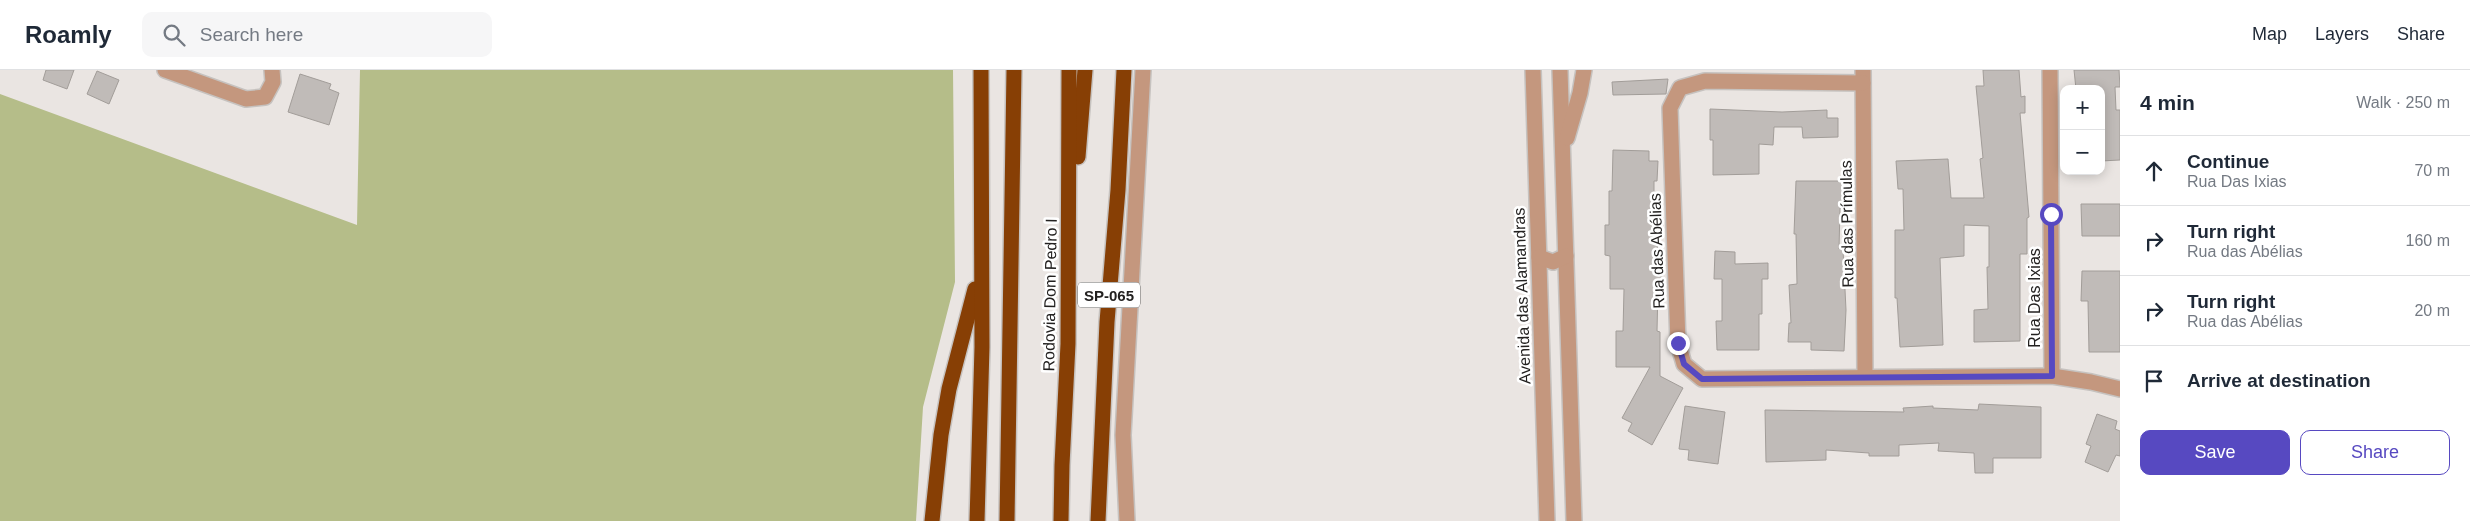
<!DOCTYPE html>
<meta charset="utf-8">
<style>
body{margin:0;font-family:Helvetica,sans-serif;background:#f6f6f7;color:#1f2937}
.controls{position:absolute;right:15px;top:15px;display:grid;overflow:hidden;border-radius:10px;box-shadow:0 2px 12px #0003}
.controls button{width:45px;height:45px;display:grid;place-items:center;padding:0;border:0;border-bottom:1px solid #e0e1e3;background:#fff;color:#1f2937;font:25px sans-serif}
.stop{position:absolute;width:15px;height:15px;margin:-11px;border:4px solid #5749c1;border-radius:50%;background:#fff}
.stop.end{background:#5749c1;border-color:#fff;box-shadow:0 1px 5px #0008}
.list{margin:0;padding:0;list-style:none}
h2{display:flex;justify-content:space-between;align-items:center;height:65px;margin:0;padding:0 20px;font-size:21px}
h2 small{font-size:16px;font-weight:400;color:#747a83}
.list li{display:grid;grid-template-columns:32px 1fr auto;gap:15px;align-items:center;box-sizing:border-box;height:70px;padding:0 20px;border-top:1px solid #e0e1e3}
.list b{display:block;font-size:19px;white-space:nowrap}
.list p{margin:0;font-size:16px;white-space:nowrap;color:#747a83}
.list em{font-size:16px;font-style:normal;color:#747a83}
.actions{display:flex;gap:10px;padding:15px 20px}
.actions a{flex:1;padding:11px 0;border:1px solid #5749c1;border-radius:10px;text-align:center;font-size:18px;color:#5749c1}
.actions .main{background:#5749c1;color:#fff}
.icon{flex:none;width:28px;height:28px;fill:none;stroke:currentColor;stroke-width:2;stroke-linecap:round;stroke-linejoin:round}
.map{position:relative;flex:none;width:2120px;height:451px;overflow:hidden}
header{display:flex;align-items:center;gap:30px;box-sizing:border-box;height:70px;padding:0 25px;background:#fff;border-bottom:1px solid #e0e1e3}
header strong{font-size:24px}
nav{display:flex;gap:28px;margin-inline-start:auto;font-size:18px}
.search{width:350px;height:45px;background:#f6f6f7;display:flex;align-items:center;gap:12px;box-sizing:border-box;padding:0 18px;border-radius:10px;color:#747a83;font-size:19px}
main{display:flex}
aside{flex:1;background:#fff}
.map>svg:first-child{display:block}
.green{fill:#b5bd89}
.building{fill:#c0bbb8;stroke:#a29d99}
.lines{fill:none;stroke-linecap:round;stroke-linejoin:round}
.minor-casing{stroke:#c6c2bf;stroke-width:18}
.highway-casing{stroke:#c6c2bf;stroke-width:18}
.minor{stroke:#c4977e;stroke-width:15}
.highway{stroke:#873f05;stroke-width:15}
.route{stroke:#5749c1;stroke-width:6}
.labels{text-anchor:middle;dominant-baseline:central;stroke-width:5;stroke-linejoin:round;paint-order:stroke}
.shield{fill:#fff;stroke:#656463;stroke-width:1}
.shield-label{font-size:15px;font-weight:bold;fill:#232120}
.street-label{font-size:16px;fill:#232120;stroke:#fff}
</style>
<header>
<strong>Roamly</strong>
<div class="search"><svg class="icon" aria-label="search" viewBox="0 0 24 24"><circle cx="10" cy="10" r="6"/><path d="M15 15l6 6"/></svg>Search here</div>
<nav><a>Map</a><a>Layers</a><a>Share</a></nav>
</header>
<main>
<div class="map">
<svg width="2120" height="451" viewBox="0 0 2120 451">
<rect width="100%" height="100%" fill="#eae5e2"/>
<polygon class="green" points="360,0 953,0 955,212 923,337 916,451 0,451 0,24 357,155"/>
<g class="building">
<polygon points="46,0 74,0 67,19 43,10"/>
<polygon points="1983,0 2019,0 2021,27 2025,26 2025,43 2020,43 2029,147 2027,148 2027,184 2020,184 2020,271 1974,272 1974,240 1988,239 1987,197 1989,197 1989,156 1964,155 1964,186 1940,188 1943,275 1900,277 1897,228 1895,228 1895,160 1904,160 1903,119 1898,119 1896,91 1948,89 1951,128 1984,128 1980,89 1983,88 1976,16 1984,16"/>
<polygon points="2074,0 2119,0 2120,17 2115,17 2116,40 2120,40 2120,90 2101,91 2101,19 2076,19"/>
<polygon points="97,1 119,10 109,34 87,24"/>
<polygon points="300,4 331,14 329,19 339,23 329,55 288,42"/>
<polygon points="1668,9 1666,24 1613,25 1612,12"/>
<polygon points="1710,39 1782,42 1827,40 1827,48 1838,48 1838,67 1803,68 1802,57 1774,57 1773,75 1759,74 1759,104 1713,105 1713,70 1710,70"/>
<polygon points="1613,80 1649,81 1649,91 1658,91 1657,111 1654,111 1654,156 1658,156 1657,188 1661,188 1661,219 1658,219 1657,261 1660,262 1660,306 1683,318 1652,375 1628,361 1632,353 1622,348 1650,297 1616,297 1616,261 1623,261 1624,219 1610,219 1610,186 1605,185 1605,155 1609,155 1609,121 1612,121"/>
<polygon points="1796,111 1847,111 1846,138 1840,138 1839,179 1843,179 1846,240 1844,281 1811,280 1811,272 1788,272 1789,253 1791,253 1789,215 1797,214 1796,164 1794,164"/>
<polygon points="2081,134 2120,134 2120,166 2082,166"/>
<polygon points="1715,181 1735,182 1735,194 1768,193 1768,209 1762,209 1762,244 1759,244 1759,280 1717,280 1716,251 1722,251 1722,209 1714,209"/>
<polygon points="2082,201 2120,201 2120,282 2089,282 2088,231 2081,231"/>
<polygon points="1979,334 2041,337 2041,388 1993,388 1993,403 1975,403 1974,383 1938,381 1939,373 1899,375 1899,386 1869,386 1869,383 1826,380 1826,390 1766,392 1765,340 1904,342 1903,338 1933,336 1933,338 1978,340"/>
<polygon points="1685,336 1725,342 1718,394 1688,390 1689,380 1679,379"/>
<polygon points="2097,344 2117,351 2115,359 2120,361 2120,386 2116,385 2108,402 2085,392 2091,376 2086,374"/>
</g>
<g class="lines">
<g class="minor-casing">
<g id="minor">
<polyline points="165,0 246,29 265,27 273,12 272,0"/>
<polyline points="1533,0 1547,451"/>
<polyline points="1560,0 1574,451"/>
<polyline points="1863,0 1865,307"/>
<polyline points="2050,0 2052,306"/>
<polyline points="1863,13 1705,11 1680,18 1670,38 1678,273 1684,294 1702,309 2052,306 2091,312 2120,319"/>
<polyline points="1567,68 1580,23 1584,0"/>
<polyline points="1539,187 1553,192 1566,186"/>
<polyline points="1127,451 1123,365 1143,0"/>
</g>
</g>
<g class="highway-casing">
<g id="highway">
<polyline points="1078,87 1085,0"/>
<polyline points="932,451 941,365 949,319 975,219"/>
<polyline points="977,451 982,277 981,0"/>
<polyline points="1007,451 1014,0"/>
<polyline points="1061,451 1062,395 1068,274 1069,0"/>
<polyline points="1098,451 1107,252 1118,120 1124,0"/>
</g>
</g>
<use href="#minor" class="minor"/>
<use href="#highway" class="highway"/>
</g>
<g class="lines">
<polyline class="route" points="1678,273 1684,294 1702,309 2052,306 2051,144"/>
</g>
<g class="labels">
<rect class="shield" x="1078" y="212.5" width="62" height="25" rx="4"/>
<g class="shield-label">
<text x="1109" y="225">SP-065</text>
</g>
<g class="street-label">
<text transform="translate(1847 154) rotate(-91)">Rua das Prímulas</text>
<text transform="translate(1657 181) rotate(-92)">Rua das Abélias</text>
<text transform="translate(1050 225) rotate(-89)">Rodovia Dom Pedro I</text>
<text transform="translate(1522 226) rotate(-92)">Avenida das Alamandras</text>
<text transform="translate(2034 228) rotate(-90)">Rua Das Ixias</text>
</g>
</g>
</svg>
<div class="controls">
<button>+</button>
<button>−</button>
</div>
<div class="stop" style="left:2051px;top:144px"></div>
<div class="stop end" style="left:1678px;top:273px"></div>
</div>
<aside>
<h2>4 min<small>Walk · 250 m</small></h2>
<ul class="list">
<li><svg class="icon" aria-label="ahead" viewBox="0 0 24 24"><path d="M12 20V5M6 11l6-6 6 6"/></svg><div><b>Continue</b><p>Rua Das Ixias</p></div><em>70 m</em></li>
<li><svg class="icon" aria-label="right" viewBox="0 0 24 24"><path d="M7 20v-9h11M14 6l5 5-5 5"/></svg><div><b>Turn right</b><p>Rua das Abélias</p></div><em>160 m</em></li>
<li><svg class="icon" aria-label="right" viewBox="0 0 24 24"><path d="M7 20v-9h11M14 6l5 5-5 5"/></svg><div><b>Turn right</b><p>Rua das Abélias</p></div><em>20 m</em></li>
<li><svg class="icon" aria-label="arrive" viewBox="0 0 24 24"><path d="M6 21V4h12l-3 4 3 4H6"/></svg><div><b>Arrive at destination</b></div></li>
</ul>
<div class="actions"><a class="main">Save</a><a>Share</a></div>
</aside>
</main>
